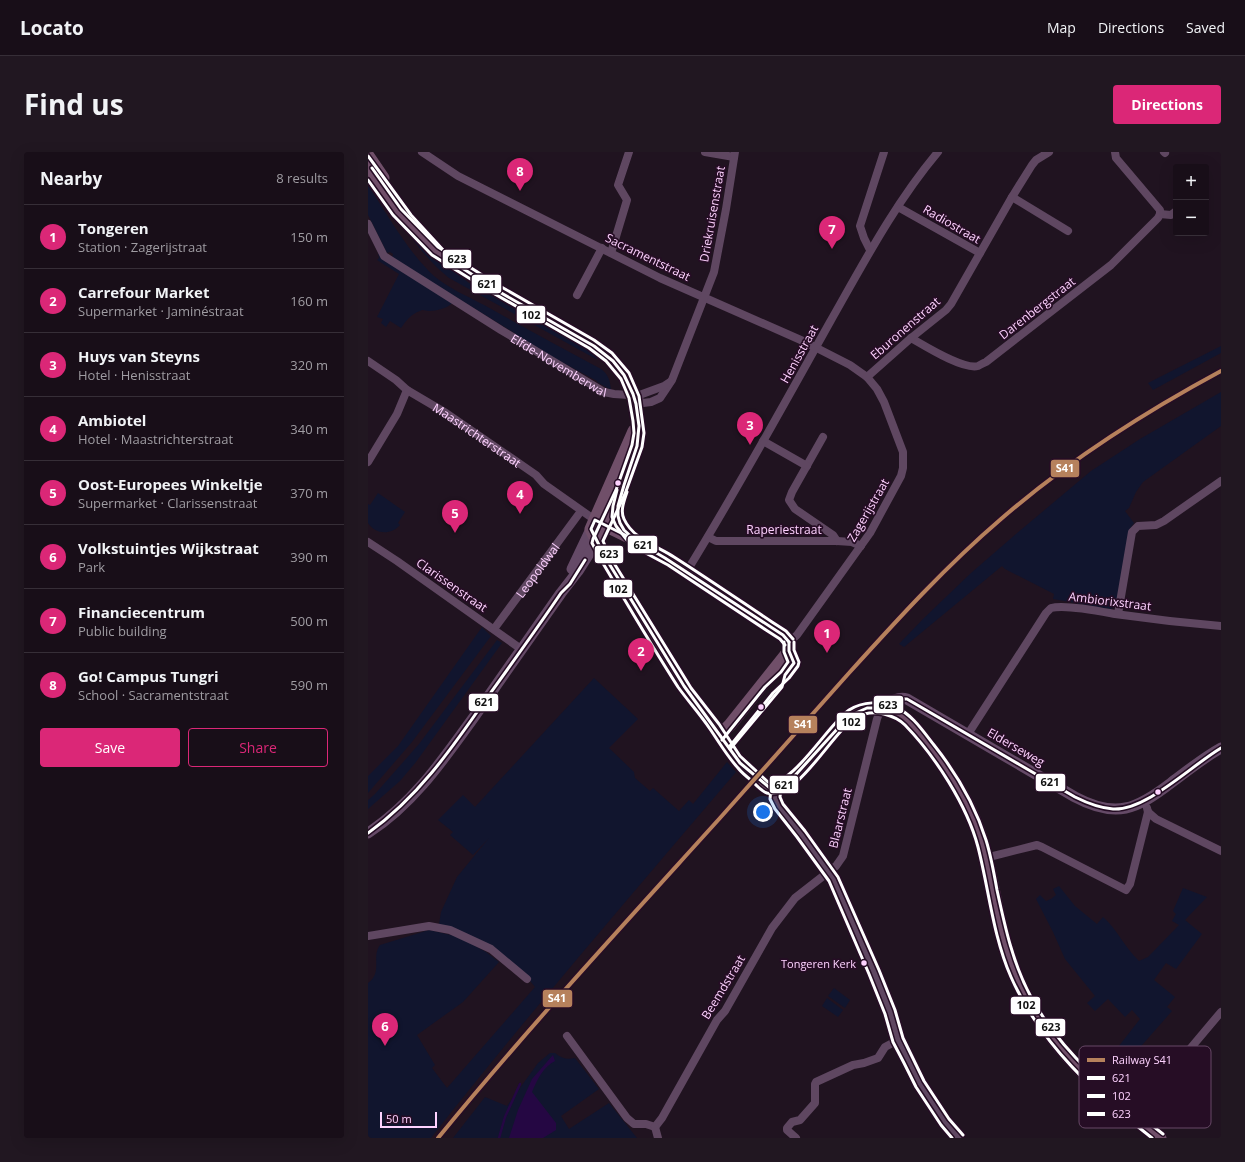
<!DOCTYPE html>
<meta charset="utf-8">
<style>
body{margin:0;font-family:"Open Sans",sans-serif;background:#211721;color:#f1f3f6}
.controls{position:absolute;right:12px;top:12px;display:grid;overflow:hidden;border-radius:4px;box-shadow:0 4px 16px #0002}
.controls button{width:36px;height:36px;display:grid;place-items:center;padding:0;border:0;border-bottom:1px solid #362e37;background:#180e18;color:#f1f3f6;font:20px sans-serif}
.scale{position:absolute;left:12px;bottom:10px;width:57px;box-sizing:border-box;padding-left:4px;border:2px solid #fed2ff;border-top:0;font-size:11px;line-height:14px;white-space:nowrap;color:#fed2ff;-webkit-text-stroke:3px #260d25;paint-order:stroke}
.you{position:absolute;left:395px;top:660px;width:14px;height:14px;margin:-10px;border:3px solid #fff;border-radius:50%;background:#1a73e8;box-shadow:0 0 0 6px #1a73e833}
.badge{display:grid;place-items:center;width:26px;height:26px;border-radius:50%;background:#db2777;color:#fff;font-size:13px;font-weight:700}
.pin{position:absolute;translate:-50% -33px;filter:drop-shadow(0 1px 2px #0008)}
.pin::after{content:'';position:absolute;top:21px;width:14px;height:12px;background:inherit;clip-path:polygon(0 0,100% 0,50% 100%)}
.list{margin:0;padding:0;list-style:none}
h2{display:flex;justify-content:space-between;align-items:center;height:52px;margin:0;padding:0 16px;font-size:17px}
h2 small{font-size:13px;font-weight:400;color:#9f9ca2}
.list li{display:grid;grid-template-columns:26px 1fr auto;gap:12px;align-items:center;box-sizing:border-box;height:64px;padding:0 16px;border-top:1px solid #362e37}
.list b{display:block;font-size:15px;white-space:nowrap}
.list p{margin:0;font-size:13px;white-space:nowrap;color:#9f9ca2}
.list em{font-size:13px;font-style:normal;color:#9f9ca2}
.actions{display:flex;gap:8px;padding:12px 16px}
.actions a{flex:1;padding:9px 0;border:1px solid #db2777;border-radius:4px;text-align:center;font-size:14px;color:#db2777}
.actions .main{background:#db2777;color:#fff}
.map{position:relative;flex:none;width:853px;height:986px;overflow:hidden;border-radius:4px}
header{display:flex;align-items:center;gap:24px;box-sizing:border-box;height:56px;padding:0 20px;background:#180e18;border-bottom:1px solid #362e37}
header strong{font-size:19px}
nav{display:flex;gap:22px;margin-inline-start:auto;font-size:14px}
.intro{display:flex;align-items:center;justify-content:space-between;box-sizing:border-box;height:96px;padding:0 24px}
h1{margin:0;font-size:28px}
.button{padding:10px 18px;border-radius:4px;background:#db2777;color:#fff;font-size:14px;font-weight:700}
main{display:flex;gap:24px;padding:0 24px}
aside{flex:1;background:#180e18;border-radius:4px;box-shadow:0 4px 16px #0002}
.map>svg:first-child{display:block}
.green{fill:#11152e}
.water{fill:#250743}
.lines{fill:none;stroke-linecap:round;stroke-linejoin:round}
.stream{stroke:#250743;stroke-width:2.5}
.primary-tunnel{stroke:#413041;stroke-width:13;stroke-dasharray:13 6;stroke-linecap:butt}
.street{stroke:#5f4761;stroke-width:8}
.secondary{stroke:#654a67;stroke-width:11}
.primary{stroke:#704f69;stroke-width:13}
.bus-1-casing{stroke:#260d25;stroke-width:6}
.bus-2-casing{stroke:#260d25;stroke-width:6}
.bus-3-casing{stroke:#260d25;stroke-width:6}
.bus-1{stroke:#fff;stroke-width:3}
.bus-2{stroke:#fff;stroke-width:3}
.bus-3{stroke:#fff;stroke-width:3}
.rail-1-casing{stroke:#260d25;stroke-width:7}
.rail-1{stroke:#b6815c;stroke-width:4}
.bus-dot{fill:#fed2ff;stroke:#260d25;stroke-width:1.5}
.labels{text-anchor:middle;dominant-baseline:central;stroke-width:3.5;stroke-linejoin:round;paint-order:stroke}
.bus-label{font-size:11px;fill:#fed2ff;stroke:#260d25;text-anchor:end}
.street-label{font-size:12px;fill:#fed2ff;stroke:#260d25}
.key{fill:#260d25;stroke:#674866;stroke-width:1}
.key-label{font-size:11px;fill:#fed2ff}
.line-badge{stroke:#260d25;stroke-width:1.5}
.badge-label{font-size:11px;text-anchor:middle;font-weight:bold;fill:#fff}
.pale-badge-label{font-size:11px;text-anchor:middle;font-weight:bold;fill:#111}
</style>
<header>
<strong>Locato</strong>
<nav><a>Map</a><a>Directions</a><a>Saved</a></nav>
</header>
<div class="intro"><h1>Find us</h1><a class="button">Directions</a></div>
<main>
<aside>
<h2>Nearby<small>8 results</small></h2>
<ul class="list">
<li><span class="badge">1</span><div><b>Tongeren</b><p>Station · Zagerijstraat</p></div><em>150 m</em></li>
<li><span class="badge">2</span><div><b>Carrefour Market</b><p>Supermarket · Jaminéstraat</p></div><em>160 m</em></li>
<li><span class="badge">3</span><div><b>Huys van Steyns</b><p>Hotel · Henisstraat</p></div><em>320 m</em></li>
<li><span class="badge">4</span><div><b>Ambiotel</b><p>Hotel · Maastrichterstraat</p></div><em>340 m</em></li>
<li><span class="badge">5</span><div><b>Oost-Europees Winkeltje</b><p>Supermarket · Clarissenstraat</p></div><em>370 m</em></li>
<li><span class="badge">6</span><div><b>Volkstuintjes Wijkstraat</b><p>Park</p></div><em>390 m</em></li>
<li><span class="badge">7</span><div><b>Financiecentrum</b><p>Public building</p></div><em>500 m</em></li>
<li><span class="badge">8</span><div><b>Go! Campus Tungri</b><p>School · Sacramentstraat</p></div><em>590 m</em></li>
</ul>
<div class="actions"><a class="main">Save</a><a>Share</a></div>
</aside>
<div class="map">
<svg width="853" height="986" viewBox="0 0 853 986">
<rect width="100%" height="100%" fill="#201320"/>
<g class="green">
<path d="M0 33C19 62 40 100 66 124 80 136 99 144 116 153 155 175 194 196 233 217 241 223 242 229 243 238L229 230V229L149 186 148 182 24 106 25 102 22 100 19 101 0 63Z"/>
<path d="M32 70 75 111 101 131 229 203 231 205 228 207 81 126C61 110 47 91 32 70Z"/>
<path d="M10 101 85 150C81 156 68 159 61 159 57 159 55 157 52 159 43 162 38 169 33 176L22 169 18 175 13 171 15 167 9 165 31 122 9 108 11 106Z"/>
<polygon points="853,194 853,201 785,238 780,231"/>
<polygon points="853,240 853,274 775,330 768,340 761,356 757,359 766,371 761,378 749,451 746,456 742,457 685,447 686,442 637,417 634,414 536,495 531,492 555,467 603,421 648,382 723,319 772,287"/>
<path d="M10 341 37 360 30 371 32 373C23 383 8 383 0 371V352L2 353Z"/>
<polygon points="114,475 123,484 44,590 0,641 0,624 30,594"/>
<polygon points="129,488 134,491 48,610 32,629 0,657 0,648 7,642 51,592"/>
<path d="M226 526 270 567 241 596 266 620 267 626 282 639 285 636 311 659 321 648 325 652 359 610 368 620C265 741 161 861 63 986H0V831C15 820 3 805 12 793L61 778 87 784 102 791 118 800 131 810 95 850 49 883 67 913 64 916 79 936 167 835 158 824 134 802 71 772 73 760 89 725 121 686 105 703 82 683 85 680 70 668 95 643 107 655Z"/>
<path d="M691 734 707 754 729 772 735 765C749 777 757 796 771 809L780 805 811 773 804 769 808 762 805 759 815 736 839 745 817 768 834 782 808 817 798 811 786 828 807 845 799 855 804 859 739 933 731 925 752 903 747 899 772 867 764 858 757 865 740 847 727 859 719 851 727 844 697 807 685 780 668 747 672 743 678 749 683 747 688 743 685 737Z"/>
<polygon points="466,836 482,848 477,856 460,844"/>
<polygon points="459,846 475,858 470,865 454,854"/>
<path d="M182 901H187C193 906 199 908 207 906L231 937 193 964 201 977 241 951 269 986H85L117 945 139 954 170 911Z"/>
</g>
<path class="water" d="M185 903 187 909C175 915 169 928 164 940L188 971V978L175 986H141L150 958 164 927Z"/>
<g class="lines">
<polyline class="stream" points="131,986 137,965 152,932"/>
<polyline class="primary-tunnel" points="372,611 397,633"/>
<g class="street">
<polyline points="54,0 90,24 292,126 435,189 482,213 499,225 509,237 516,250 535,300 535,316 533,324 502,381 429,483 421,490"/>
<polyline points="337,0 366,5"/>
<polyline points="796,0 797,1"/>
<polyline points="644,45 700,79"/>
<polyline points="530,55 612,101"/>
<polyline points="792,62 803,63 808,59"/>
<path id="s1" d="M0 72 16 104 133 178 236 240 246 242 261 243 275 251 283 250 292 246 304 228 346 120 358 57 367 0"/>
<polyline points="502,98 496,86 492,74 516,0"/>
<polyline points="243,101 259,48 250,33 261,0"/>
<polyline points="209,143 234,96"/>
<path d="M543 186C557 194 595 218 610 214 612 213 615 211 618 210L743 113 790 66 792 62V58L748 6 747 0"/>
<path id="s2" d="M0 209 28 228 39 238 78 261 168 323 176 332 227 368"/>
<polyline points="499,225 543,186 578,158 583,152 644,45 664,13 668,8 681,0"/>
<polyline points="266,245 296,234 302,230"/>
<polyline points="455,285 424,340 421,348 427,357 465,383 469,389"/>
<polyline points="395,289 439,314"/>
<polyline points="0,310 29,262 39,238"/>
<polyline points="340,385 348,389 469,389 484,390 493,394"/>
<polyline points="0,390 29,409 153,497"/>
<path d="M319 419C369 338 415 254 462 170 495 112 527 51 570 0"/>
<polyline points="750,462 764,380 770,374 788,373 796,369 853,329"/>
<path id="s3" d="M126 477 213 359"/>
<path d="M600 582 678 461 683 456C697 452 731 459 747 462 782 467 817 471 853 474"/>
<polyline points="408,636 407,646 411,655 433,682 465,727 506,820 522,860 530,888 540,909 552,932 577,970 591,986"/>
<polyline points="779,656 780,660 788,667 853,699"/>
<polyline points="617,706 669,693 674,695 758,738 762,732 780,660"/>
<polyline points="0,784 61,774 82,778 123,797 159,827"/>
<polyline points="199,884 259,966 266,972 278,972 287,975"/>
<polyline points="762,963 816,904 853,860"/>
<polyline points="287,975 294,966 349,868 357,859 404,776 427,746 468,714 475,704 509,567 513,556"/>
<polyline points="287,975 290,986"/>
<polyline points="428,986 419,978 419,976 424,970 432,968 447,951 447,932 448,930 485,913 496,911 510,906 517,895 530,888"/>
</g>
<g class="secondary">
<polyline points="204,417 223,377"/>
<path d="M513 556C521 551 529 544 539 547L707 645C748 667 769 657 803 631 819 619 835 606 853 596"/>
<path d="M0 681C45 652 75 608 106 565 135 524 164 483 193 441L210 419 229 389"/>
</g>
<g class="primary">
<polyline points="0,4 15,26"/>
<polyline points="0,19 29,60 45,77 67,99 127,137 224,192 241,205 257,224 266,245 270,268 271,281 269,294 253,340 229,389"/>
<polyline points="266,279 223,377 237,405 316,534 372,611"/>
<polyline points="230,370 263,386 294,403 415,483 421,490 421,499 362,573 352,583"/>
<path d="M397 633C412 640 419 632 430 621 440 609 451 597 461 585 469 576 476 566 487 560 516 546 538 565 555 587 578 615 598 643 610 677 628 729 629 786 653 836 685 901 736 943 792 986"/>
</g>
<g class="bus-1-casing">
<g id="bus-1">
<polyline points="0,4 43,63 88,112 128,138 226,194 245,209 256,223 265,242 268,252 271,274 269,294 256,333 250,354 250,364 252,371 256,378 268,389 297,406 415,483 421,490"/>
<polyline points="267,388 227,368 223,377 237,405 316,534 372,611 402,636 411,636 422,629 481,564 499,556 513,556"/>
<path d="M513 556 528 547H539L707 645C719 651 731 656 745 657 778 659 824 613 853 596"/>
<polyline points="362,597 414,535 417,523 426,511 421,499 421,490"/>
<path d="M0 681C49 646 82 599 116 550 142 514 168 478 193 441L202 432 217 408"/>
</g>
</g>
<g class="bus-2-casing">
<g id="bus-2">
<path d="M0 28 25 63 64 103 125 141 221 196 238 209 253 227 261 246 265 269 266 281 264 293 248 338 225 387 224 391 233 408C258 450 283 493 310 535 320 549 332 562 342 577 351 590 359 604 370 616 374 621 379 625 384 629 388 633 393 639 399 641 430 649 464 579 488 566 496 561 507 560 516 562 524 564 531 567 537 573 567 604 599 653 610 695 621 738 625 784 643 825 673 893 727 941 784 986"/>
<polyline points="249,338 245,354 244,365 248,374 259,388 272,398 300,413 398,478 412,487 417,493"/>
<polyline points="362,594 405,541 421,526 430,514 431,510 426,498 426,490"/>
<polyline points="403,636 402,647 407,657 429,685 461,729 501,822 517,862 525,890 536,911 548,935 573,973 584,986"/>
</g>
</g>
<g class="bus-3-casing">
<g id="bus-3">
<path d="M4 16 33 57 70 95 130 133 226 188 244 201 261 221 271 244 276 281 274 295 257 342 235 389 241 403 323 536 351 572 372 604 400 630C422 638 462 570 481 558 495 549 513 549 527 555 544 562 555 579 566 593 589 622 607 653 618 688 623 704 626 721 629 738 637 775 645 812 663 845 694 902 745 943 795 982"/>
<path d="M259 340C256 349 252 359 256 367 265 387 289 394 306 405 339 426 371 448 404 470L418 479 425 487"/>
<polyline points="354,588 397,535 413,520 420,510 416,500 416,490"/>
<polyline points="413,636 412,645 415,652 437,679 470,725 511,818 527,858 535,886 556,929 581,967 595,983"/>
</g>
</g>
<use href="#bus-1" class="bus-1"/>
<use href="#bus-2" class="bus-2"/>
<use href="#bus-3" class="bus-3"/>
<g class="rail-1-casing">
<path id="rail-1" d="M70 986C160 876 257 771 352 666 395 617 438 569 481 521 529 468 578 414 633 367 700 309 775 261 853 219"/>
</g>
<use href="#rail-1" class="rail-1"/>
</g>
<g class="bus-dot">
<circle cx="250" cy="331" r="3.5"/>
<circle cx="393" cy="555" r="3.5"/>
<circle cx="790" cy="640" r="3.5"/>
<circle cx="496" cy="811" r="3.5"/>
</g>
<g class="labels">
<g class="bus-label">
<text x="488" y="811">Tongeren Kerk</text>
</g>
<g class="street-label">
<text transform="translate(344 62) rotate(-80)">Driekruisenstraat</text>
<text transform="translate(584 72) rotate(30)">Radiostraat</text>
<text transform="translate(280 105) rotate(26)">Sacramentstraat</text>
<text transform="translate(669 156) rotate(-38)">Darenbergstraat</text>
<text transform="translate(537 176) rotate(-41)">Eburonenstraat</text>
<text transform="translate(431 202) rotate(-61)">Henisstraat</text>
<text stroke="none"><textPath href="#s1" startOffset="242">Elfde-Novemberwal</textPath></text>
<text stroke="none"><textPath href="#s2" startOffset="132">Maastrichterstraat</textPath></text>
<text transform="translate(500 358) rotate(-60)">Zagerijstraat</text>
<text x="416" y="377">Raperiestraat</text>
<text stroke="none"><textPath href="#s3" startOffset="73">Leopoldwal</textPath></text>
<text transform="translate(84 433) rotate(35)">Clarissenstraat</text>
<text transform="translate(742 449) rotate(7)">Ambiorixstraat</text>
<text transform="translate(648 595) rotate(30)">Elderseweg</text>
<text transform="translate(472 666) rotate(-76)">Blaarstraat</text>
<text transform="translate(355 835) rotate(-59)">Beemdstraat</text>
</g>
</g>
<rect x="711" y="894" width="132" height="82" rx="6" class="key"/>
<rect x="719" y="906" width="18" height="4" fill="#b6815c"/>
<rect x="719" y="924" width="18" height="4" fill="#fff"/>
<rect x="719" y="942" width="18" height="4" fill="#fff"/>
<rect x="719" y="960" width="18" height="4" fill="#fff"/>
<g class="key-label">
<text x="744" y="912">Railway S41</text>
<text x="744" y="930">621</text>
<text x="744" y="948">102</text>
<text x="744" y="966">623</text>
</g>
<g class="line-badge">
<rect x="74" y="97" width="30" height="20" rx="4" fill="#fff"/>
<rect x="103" y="122" width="31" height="20" rx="4" fill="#fff"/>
<rect x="148" y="153" width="30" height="19" rx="4" fill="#fff"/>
<rect x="682" y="307" width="30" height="19" rx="4" fill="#b6815c"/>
<rect x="259" y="383" width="31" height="19" rx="4" fill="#fff"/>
<rect x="226" y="393" width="30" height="19" rx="4" fill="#fff"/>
<rect x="235" y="427" width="30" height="19" rx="4" fill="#fff"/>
<rect x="100" y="541" width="31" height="19" rx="4" fill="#fff"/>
<rect x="505" y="543" width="31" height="19" rx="4" fill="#fff"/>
<rect x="468" y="560" width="30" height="19" rx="4" fill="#fff"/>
<rect x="420" y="563" width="30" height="19" rx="4" fill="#b6815c"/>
<rect x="667" y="621" width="31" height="19" rx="4" fill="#fff"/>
<rect x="401" y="623" width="30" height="19" rx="4" fill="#fff"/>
<rect x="174" y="837" width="31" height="19" rx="4" fill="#b6815c"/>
<rect x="642" y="844" width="31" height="19" rx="4" fill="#fff"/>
<rect x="667" y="866" width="31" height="19" rx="4" fill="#fff"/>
</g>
<g class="badge-label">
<text x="697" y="320">S41</text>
<text x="435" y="576">S41</text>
<text x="189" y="850">S41</text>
</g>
<g class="pale-badge-label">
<text x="89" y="111">623</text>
<text x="119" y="136">621</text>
<text x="163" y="167">102</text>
<text x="275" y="397">621</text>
<text x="241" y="406">623</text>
<text x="250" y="441">102</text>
<text x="116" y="554">621</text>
<text x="520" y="557">623</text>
<text x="483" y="574">102</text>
<text x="682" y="634">621</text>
<text x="416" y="637">621</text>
<text x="658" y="857">102</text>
<text x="683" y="879">623</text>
</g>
</svg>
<div class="controls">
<button>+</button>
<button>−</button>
</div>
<div class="scale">50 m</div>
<div class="you"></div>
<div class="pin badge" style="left:459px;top:501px">1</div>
<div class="pin badge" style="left:273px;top:519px">2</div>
<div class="pin badge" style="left:382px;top:293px">3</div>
<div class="pin badge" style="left:152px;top:362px">4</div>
<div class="pin badge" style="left:87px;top:381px">5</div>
<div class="pin badge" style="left:17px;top:894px">6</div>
<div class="pin badge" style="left:464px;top:97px">7</div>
<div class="pin badge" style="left:152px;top:39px">8</div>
</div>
</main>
